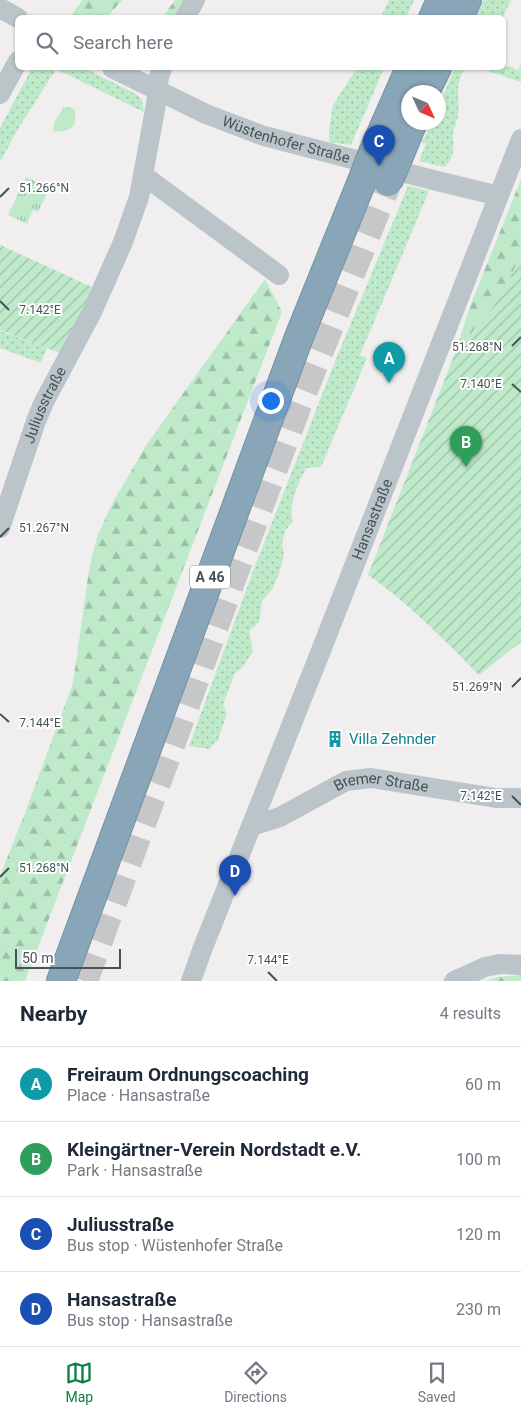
<!DOCTYPE html>
<meta charset="utf-8">
<style>
body{margin:0;font-family:Roboto,sans-serif;background:#f2f2f3;color:#1f2937}
.compass{position:absolute;left:401px;top:85px;width:45px;height:45px;border-radius:50%;background:#fff;box-shadow:0 1px 4px #0004;rotate:134deg}
.scale{position:absolute;left:15px;bottom:12px;width:106px;box-sizing:border-box;padding-left:5px;border:2px solid #475359;border-top:0;font-size:14px;line-height:18px;white-space:nowrap;color:#475359;-webkit-text-stroke:4px #fff;paint-order:stroke}
.you{position:absolute;left:270px;top:400px;width:18px;height:18px;margin:-12px;border:4px solid #fff;border-radius:50%;background:#1a73e8;box-shadow:0 0 0 8px #1a73e833}
.badge{display:grid;place-items:center;width:32px;height:32px;border-radius:50%;background:#0b8043;color:#fff;font-size:16px;font-weight:700}
.pin{position:absolute;translate:-50% -41px;filter:drop-shadow(0 1px 2px #0008)}
.pin::after{content:'';position:absolute;top:26px;width:18px;height:15px;background:inherit;clip-path:polygon(0 0,100% 0,50% 100%)}
.list{margin:0;padding:0;list-style:none}
h2{display:flex;justify-content:space-between;align-items:center;height:65px;margin:0;padding:0 20px;font-size:21px}
h2 small{font-size:16px;font-weight:400;color:#747a83}
.list li{display:grid;grid-template-columns:32px 1fr auto;gap:15px;align-items:center;box-sizing:border-box;height:75px;padding:0 20px;border-top:1px solid #e0e1e3}
.list b{display:block;font-size:19px;white-space:nowrap}
.list p{margin:0;font-size:16px;white-space:nowrap;color:#747a83}
.list em{font-size:16px;font-style:normal;color:#747a83}
.icon{flex:none;width:28px;height:28px;fill:none;stroke:currentColor;stroke-width:2;stroke-linecap:round;stroke-linejoin:round}
.map{position:relative;flex:none;width:521px;height:981px;overflow:hidden}
.search{position:absolute;background:#fff;box-shadow:0 1px 4px #0004;left:15px;right:15px;top:15px;height:55px;display:flex;align-items:center;gap:12px;box-sizing:border-box;padding:0 18px;border-radius:8px;color:#747a83;font-size:19px}
.sheet{height:365px;background:#fff}
nav{display:flex;justify-content:space-around;align-items:center;box-sizing:border-box;height:70px;border-top:1px solid #e0e1e3;background:#fff;font-size:14px;color:#747a83}
nav a{display:grid;justify-items:center;gap:2px}
nav .on{color:#0b8043}
.map>svg:first-child{display:block}
.grass{fill:url(#grass-dots)}
.forest{fill:url(#forest-firs)}
.park{fill:url(#park-tufts)}
.garden{fill:url(#garden-furrows)}
.lines{fill:none;stroke-linecap:round;stroke-linejoin:round}
.highway-tunnel{stroke:#c6c7c9;stroke-width:28;stroke-dasharray:28 14;stroke-linecap:butt}
.highway-casing{stroke:#7591a4;stroke-width:30}
.minor{stroke:#bac4c9;stroke-width:20}
.highway{stroke:#89a6b8;stroke-width:28}
.highway-bridge-casing{stroke:#7591a4;stroke-width:30;stroke-linecap:butt}
.highway-bridge{stroke:#89a6b8;stroke-width:28}
.ticks{fill:none;stroke:#475359;stroke-width:2}
.labels{text-anchor:middle;dominant-baseline:central;stroke-width:4;stroke-linejoin:round;paint-order:stroke}
.shield{fill:#fff;stroke:#7e878b;stroke-width:1}
.shield-label{font-size:14px;font-weight:bold;fill:#475359}
.street-label{font-size:15px;fill:#475359;stroke:#fff}
.culture-label{font-size:15px;fill:#0d838f;stroke:#fff;text-anchor:start}
.ticks-label{font-size:12px;text-anchor:middle;fill:#475359;stroke:#fff;stroke-width:4;stroke-linejoin:round;paint-order:stroke}
</style>
<div class="map">
<svg width="521" height="981" viewBox="0 0 521 981">
<defs>
<pattern id="grass-dots" width="8" height="8" patternUnits="userSpaceOnUse" patternTransform="scale(1.25)"><rect width="8" height="8" fill="#bfeaca"/><path d="M2 2h.1M6 6h.1" fill="none" stroke="#9dc0a7" stroke-width="1.8" stroke-linecap="round"/></pattern>
<pattern id="forest-firs" width="22" height="20" patternUnits="userSpaceOnUse" patternTransform="scale(1.25)"><rect width="22" height="20" fill="#bfeaca"/><path d="M5 1l3.5 6h-7zM16 11l3.5 6h-7z" fill="#9dc0a7"/></pattern>
<pattern id="park-tufts" width="24" height="20" patternUnits="userSpaceOnUse" patternTransform="scale(1.25)"><rect width="24" height="20" fill="#bfeaca"/><path d="M3 7l-1-3M5 7V3M7 7l1-3M15 17l-1-3M17 17v-4M19 17l1-3" fill="none" stroke="#9dc0a7"/></pattern>
<pattern id="garden-furrows" width="10" height="10" patternUnits="userSpaceOnUse" patternTransform="scale(1.25)"><rect width="10" height="10" fill="#bfeaca"/><path d="M-1 1l2-2M0 10L10 0M9 11l2-2" fill="none" stroke="#9dc0a7"/></pattern>
</defs>
<rect width="100%" height="100%" fill="#f0eeee"/>
<g class="grass">
<polygon points="389,0 414,0 406,17 381,17"/>
<polygon points="484,0 511,0 503,17 476,17"/>
<path d="M521 64V82L479 68 464 69C454 88 460 96 458 115 457 123 452 131 453 138 454 150 454 157 445 167L419 161 426 144 422 142 431 123 438 122 439 105 455 68H504V66L508 68 509 66 518 70Z"/>
<polygon points="32,68 84,68 136,94 142,100 144,112 56,69 18,129 0,162 0,128"/>
<polygon points="357,68 384,68 351,145 329,142 329,130 333,105"/>
<path d="M408 186 429 191 360 355 367 358 321 467 306 468C299 483 287 505 293 521L285 531 282 543 284 556 279 573 273 588 262 601 259 622 249 631 253 651 243 667 235 673 223 704 227 714 218 740 209 749 189 746 255 566 336 359Z"/>
<polygon points="0,331 47,348 41,363 0,348"/>
</g>
<g class="forest">
<polygon points="83,0 122,0 107,17 78,17 72,14"/>
<polygon points="175,0 191,0 180,17 162,18"/>
<polygon points="521,179 521,255 501,297 455,353 471,304"/>
<polygon points="265,279 282,312 25,981 0,981 0,876 25,813 73,683 89,570 97,537 112,504 145,447"/>
<polygon points="521,975 521,981 485,981 498,977"/>
</g>
<g class="park">
<path d="M71 107 75 110C76 130 73 129 54 132 51 122 59 116 63 108Z"/>
<polygon points="26,177 46,186 43,193 46,195 38,212 33,210 27,224 8,215"/>
</g>
<g class="garden">
<polygon points="0,245 94,288 60,353 0,330"/>
<path d="M521 255V642L479 675C443 639 410 604 368 575L455 353 501 297Z"/>
</g>
<g class="lines">
<polyline class="highway-tunnel" points="84,981 237,566 298,405 388,182"/>
<g class="highway-casing">
<g id="highway">
<polyline points="433,18 441,0"/>
<polyline points="459,18 467,0"/>
<polyline points="425,92 437,68"/>
<polyline points="374,150 410,68"/>
<polyline points="399,156 413,122"/>
<polyline points="61,981 299,337 364,176"/>
</g>
</g>
<g class="minor">
<polyline points="0,8 18,18"/>
<polyline points="185,18 195,0"/>
<path id="s1" d="M112 68 206 114 264 136 433 180 499 196"/>
<polyline points="0,94 18,61"/>
<polyline points="143,175 279,275"/>
<path id="s2" d="M0 528 36 421 44 402 92 312 123 242 139 197 156 104 159 77 162 68"/>
<path id="s3" d="M252 826 280 817 346 781 371 778 496 798H521"/>
<path id="s4" d="M191 981 202 950 322 648 521 139"/>
<polyline points="454,981 485,967 500,964 521,965"/>
</g>
<use href="#highway" class="highway"/>
<g class="highway-bridge-casing">
<g id="highway-bridge">
<polyline points="364,176 374,150"/>
<polyline points="388,182 399,156"/>
</g>
</g>
<use href="#highway-bridge" class="highway-bridge"/>
</g>
<path class="ticks" d="M0 197 9 188M0 301 9 310M512 346 521 337M512 384 521 392M0 537 9 528M512 687 521 678M0 714 9 722M512 796 521 805M0 877 9 868M268 972 277 981"/>
<defs>
<g id="building-bare" transform="scale(1.35)"><path d="M-4-6H4V6H1V3H-1V6H-4ZM-2.5-4.3h1.7v1.8h-1.7ZM.8-4.3h1.7v1.8H.8ZM-2.5-1h1.7V.8h-1.7ZM.8-1h1.7V.8H.8Z" fill="#0f9aa8" stroke="#fff" stroke-width="2.5" paint-order="stroke"/></g>
</defs>
<g fill-rule="evenodd">
<use href="#building-bare" x="335" y="739"/>
</g>
<g class="labels">
<rect class="shield" x="190" y="565.5" width="40" height="23" rx="4"/>
<g class="shield-label">
<text x="210" y="577">A 46</text>
</g>
<g class="street-label">
<text stroke="none"><textPath href="#s1" startOffset="189">Wüstenhofer Straße</textPath></text>
<text stroke="none"><textPath href="#s2" startOffset="131">Juliusstraße</textPath></text>
<text stroke="none"><textPath href="#s4" startOffset="496">Hansastraße</textPath></text>
<text stroke="none"><textPath href="#s3" startOffset="140">Bremer Straße</textPath></text>
</g>
<g class="culture-label">
<text x="349" y="739">Villa Zehnder</text>
</g>
</g>
<g class="ticks-label">
<text x="44" y="192">51.266°N</text>
<text x="40" y="314">7.142°E</text>
<text x="477" y="351">51.268°N</text>
<text x="481" y="388">7.140°E</text>
<text x="44" y="532">51.267°N</text>
<text x="477" y="691">51.269°N</text>
<text x="40" y="727">7.144°E</text>
<text x="481" y="800">7.142°E</text>
<text x="44" y="872">51.268°N</text>
<text x="268" y="964">7.144°E</text>
</g>
</svg>
<svg class="compass" viewBox="-18 -18 36 36"><path d="M0-13l5 13h-10z" fill="#e53935"/><path d="M0 13l5-13h-10z" fill="#747a83"/></svg>
<div class="scale">50 m</div>
<div class="you"></div>
<div class="pin badge" style="left:389px;top:383px;background:#0f9aa8">A</div>
<div class="pin badge" style="left:466px;top:467px;background:#2e9e5b">B</div>
<div class="pin badge" style="left:379px;top:166px;background:#1a4fb4">C</div>
<div class="pin badge" style="left:235px;top:896px;background:#1a4fb4">D</div>
<div class="search"><svg class="icon" aria-label="search" viewBox="0 0 24 24"><circle cx="10" cy="10" r="6"/><path d="M15 15l6 6"/></svg>Search here</div>
</div>
<section class="sheet">
<h2>Nearby<small>4 results</small></h2>
<ul class="list">
<li><span class="badge" style="background:#0f9aa8">A</span><div><b>Freiraum Ordnungscoaching</b><p>Place · Hansastraße</p></div><em>60 m</em></li>
<li><span class="badge" style="background:#2e9e5b">B</span><div><b>Kleingärtner-Verein Nordstadt e.V.</b><p>Park · Hansastraße</p></div><em>100 m</em></li>
<li><span class="badge" style="background:#1a4fb4">C</span><div><b>Juliusstraße</b><p>Bus stop · Wüstenhofer Straße</p></div><em>120 m</em></li>
<li><span class="badge" style="background:#1a4fb4">D</span><div><b>Hansastraße</b><p>Bus stop · Hansastraße</p></div><em>230 m</em></li>
</ul>
</section>
<nav>
<a class="on"><svg class="icon" aria-label="map" viewBox="0 0 24 24"><path d="M3 6l6-2 6 2 6-2v14l-6 2-6-2-6 2zM9 4v14M15 6v14"/></svg>Map</a>
<a><svg class="icon" aria-label="directions" viewBox="0 0 24 24"><path d="M12 3l9 9-9 9-9-9zM9 14v-3h6M13 9l2 2-2 2"/></svg>Directions</a>
<a><svg class="icon" aria-label="saved" viewBox="0 0 24 24"><path d="M7 4h10v16l-5-4-5 4z"/></svg>Saved</a>
</nav>
